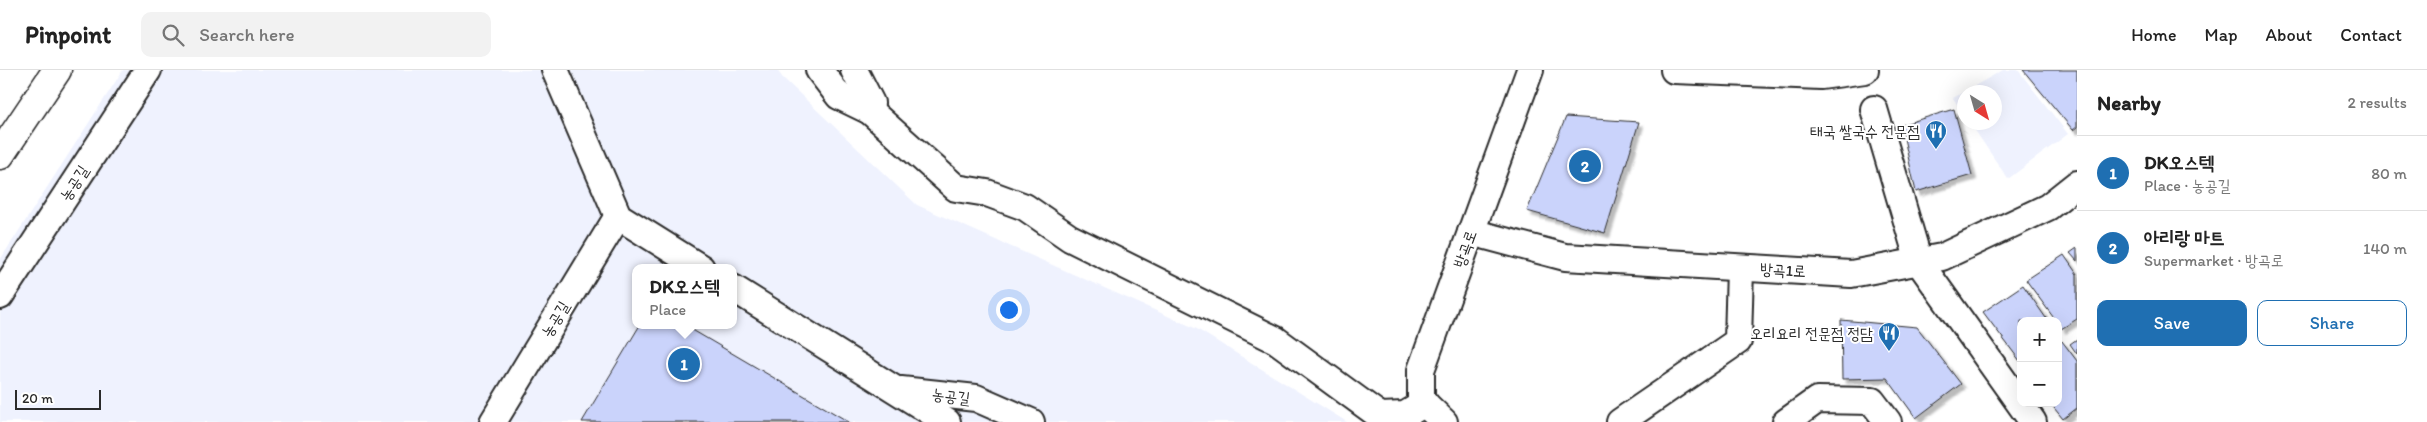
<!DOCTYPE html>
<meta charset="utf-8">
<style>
body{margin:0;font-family:Itim,"Poor Story",sans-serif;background:#f2f2f2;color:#222}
.controls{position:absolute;right:15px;bottom:15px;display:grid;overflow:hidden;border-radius:10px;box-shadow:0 5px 20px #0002}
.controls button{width:45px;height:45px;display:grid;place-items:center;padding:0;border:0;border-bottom:1px solid #e0e0e0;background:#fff;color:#222;font:25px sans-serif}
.compass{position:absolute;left:1957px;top:15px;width:45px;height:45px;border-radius:50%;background:#fff;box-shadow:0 5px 20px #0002;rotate:143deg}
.scale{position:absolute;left:15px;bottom:12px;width:86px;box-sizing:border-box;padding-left:5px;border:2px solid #2b2b2b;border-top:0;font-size:14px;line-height:18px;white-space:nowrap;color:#2b2b2b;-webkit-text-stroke:4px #fff;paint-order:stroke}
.you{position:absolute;left:1008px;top:239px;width:18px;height:18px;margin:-12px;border:4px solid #fff;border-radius:50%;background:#1a73e8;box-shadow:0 0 0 8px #1a73e833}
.badge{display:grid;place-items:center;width:32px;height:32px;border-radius:50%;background:#1f6fb2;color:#fff;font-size:16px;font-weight:700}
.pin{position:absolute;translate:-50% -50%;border:2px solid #fff;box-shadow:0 1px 5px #0006}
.popup{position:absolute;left:632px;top:194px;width:105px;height:65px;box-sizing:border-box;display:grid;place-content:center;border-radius:10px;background:#fff;filter:drop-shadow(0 1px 4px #0005);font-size:16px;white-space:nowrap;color:#767676}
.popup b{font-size:19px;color:#222}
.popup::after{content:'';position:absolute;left:50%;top:100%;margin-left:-10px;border:10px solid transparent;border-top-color:#fff}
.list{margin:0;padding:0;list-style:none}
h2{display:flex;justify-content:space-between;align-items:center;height:65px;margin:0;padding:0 20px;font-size:21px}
h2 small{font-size:16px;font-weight:400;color:#767676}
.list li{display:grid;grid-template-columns:32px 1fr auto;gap:15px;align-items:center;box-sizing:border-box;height:75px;padding:0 20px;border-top:1px solid #e0e0e0}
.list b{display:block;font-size:19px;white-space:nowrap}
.list p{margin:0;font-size:16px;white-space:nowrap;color:#767676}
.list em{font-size:16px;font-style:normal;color:#767676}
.actions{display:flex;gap:10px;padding:15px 20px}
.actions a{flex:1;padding:11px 0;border:1px solid #1f6fb2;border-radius:10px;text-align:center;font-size:18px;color:#1f6fb2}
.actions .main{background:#1f6fb2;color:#fff}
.icon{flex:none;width:28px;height:28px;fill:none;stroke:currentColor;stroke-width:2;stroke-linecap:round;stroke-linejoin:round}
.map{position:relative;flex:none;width:2077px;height:352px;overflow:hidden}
header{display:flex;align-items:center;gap:30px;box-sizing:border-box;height:70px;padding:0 25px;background:#fff;border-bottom:1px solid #e0e0e0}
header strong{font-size:24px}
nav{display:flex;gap:28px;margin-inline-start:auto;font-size:18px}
.search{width:350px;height:45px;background:#f2f2f2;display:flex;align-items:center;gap:12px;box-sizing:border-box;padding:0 18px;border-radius:10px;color:#767676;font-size:19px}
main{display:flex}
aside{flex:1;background:#fff}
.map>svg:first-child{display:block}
.built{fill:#eff2fe;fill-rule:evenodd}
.building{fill:#cad3fb;stroke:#2b2b2b;filter:url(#shadow)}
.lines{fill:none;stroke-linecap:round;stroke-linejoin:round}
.street-casing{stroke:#2b2b2b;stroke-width:30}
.secondary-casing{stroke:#2b2b2b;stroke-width:31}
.street{stroke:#fff;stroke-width:26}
.secondary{stroke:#fff;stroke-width:28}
.labels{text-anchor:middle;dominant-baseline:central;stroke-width:4;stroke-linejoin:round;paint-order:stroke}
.poi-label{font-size:16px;fill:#2b2b2b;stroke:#fff;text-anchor:end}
.street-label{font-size:16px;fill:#2b2b2b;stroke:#fff}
</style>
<header>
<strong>Pinpoint</strong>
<div class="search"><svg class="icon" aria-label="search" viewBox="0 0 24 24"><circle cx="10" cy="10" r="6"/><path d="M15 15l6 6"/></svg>Search here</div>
<nav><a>Home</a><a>Map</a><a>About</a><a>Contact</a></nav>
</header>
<main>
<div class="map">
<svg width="2077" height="352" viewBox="0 0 2077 352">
<defs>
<filter id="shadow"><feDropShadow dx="4.5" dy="4.5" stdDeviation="1" flood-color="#0004"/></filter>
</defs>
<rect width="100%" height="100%" fill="#fff"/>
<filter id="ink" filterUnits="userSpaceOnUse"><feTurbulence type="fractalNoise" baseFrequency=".02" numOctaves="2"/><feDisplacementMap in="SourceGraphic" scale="10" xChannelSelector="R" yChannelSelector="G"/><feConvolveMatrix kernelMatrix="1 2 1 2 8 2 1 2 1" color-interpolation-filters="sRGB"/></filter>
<g filter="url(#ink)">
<g class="built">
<path d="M123 0H777L782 7 917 135 1197 259 1347 352H0V190ZM635 198H733V255H635Z"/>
<polygon points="2003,0 2018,0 2068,64 2008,109 1970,53 1994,52 1994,22 1964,22 1964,45 1953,28"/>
</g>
<g class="building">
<polygon points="2023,0 2077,0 2077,57 2073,60"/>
<polygon points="1954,39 1972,105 1916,122 1901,55"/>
<polygon points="1566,47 1639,52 1605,163 1527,141"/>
<polygon points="2077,178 2077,191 2070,183"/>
<polygon points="2064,185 2077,204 2077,249 2061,259 2058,251 2056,251 2026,210"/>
<polygon points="2023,215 2048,251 2021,251 2020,291 1983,242"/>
<polygon points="1841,250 1917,257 1961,314 1916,348 1887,308 1842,309"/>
<polygon points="640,255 684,255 849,352 582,352"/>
<polygon points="2077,269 2077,284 2070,274"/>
<polygon points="2062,271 2077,291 2077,338 2063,349 2050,333 2058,333 2058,274"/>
</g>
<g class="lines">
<g class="street-casing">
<g id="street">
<polyline points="555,0 618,146 701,198"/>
<polyline points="819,0 839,26 870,41 956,118 987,123 1025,137 1070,168 1276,270 1380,346 1405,345 1425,333"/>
<polyline points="854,0 871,33 870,41"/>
<polyline points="1674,0 1821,6 1865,0"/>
<polyline points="1874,39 1919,192 2033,352"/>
<polyline points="1471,162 1565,187 1851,204 1942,187 2048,137 2077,114"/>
<polyline points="733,218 947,352"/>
<polyline points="0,226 148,0"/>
<polyline points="901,320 976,328 1031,352"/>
<polyline points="493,352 618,146"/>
<polyline points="1444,352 1421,330 1421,300 1530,0"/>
<polyline points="1620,352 1738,271 1740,198"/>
<polyline points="1786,352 1817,330 1872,331 1888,352"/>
</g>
</g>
<g class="secondary-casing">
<polyline id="secondary" points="0,85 57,0"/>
</g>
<use href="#street" class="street"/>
<use href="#secondary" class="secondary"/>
</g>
</g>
<defs>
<g id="restaurant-pin" transform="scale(1.125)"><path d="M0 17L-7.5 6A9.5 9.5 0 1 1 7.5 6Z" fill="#1f6fb2" stroke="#fff"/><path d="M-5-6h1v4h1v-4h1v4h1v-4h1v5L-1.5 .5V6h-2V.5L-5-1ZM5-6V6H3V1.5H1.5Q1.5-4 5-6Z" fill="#fff"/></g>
</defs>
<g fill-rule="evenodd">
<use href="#restaurant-pin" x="1936" y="61"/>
<use href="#restaurant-pin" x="1889" y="263"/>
</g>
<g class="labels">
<g class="poi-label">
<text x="1920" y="61">태국 쌀국수 전문점</text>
<text x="1873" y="263">오리요리 전문점 정담</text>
</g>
<g class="street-label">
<text transform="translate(74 113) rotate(-57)">농공길</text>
<text transform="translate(1465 179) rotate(-70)">방곡로</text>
<text transform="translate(1783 200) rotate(3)">방곡1로</text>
<text transform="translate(555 249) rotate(-59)">농공길</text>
<text transform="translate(951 326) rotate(7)">농공길</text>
</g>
</g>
</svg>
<div class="controls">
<button>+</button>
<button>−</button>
</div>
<svg class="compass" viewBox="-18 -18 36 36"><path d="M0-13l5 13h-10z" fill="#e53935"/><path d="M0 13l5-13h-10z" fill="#767676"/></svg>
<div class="scale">20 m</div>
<div class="you"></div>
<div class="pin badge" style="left:684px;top:294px">1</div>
<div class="popup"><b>DK오스텍</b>Place</div>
<div class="pin badge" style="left:1585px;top:96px">2</div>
</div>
<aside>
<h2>Nearby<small>2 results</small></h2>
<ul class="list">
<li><span class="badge">1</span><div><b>DK오스텍</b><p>Place · 농공길</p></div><em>80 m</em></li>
<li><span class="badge">2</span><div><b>아리랑 마트</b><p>Supermarket · 방곡로</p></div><em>140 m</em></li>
</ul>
<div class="actions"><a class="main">Save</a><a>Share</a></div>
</aside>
</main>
